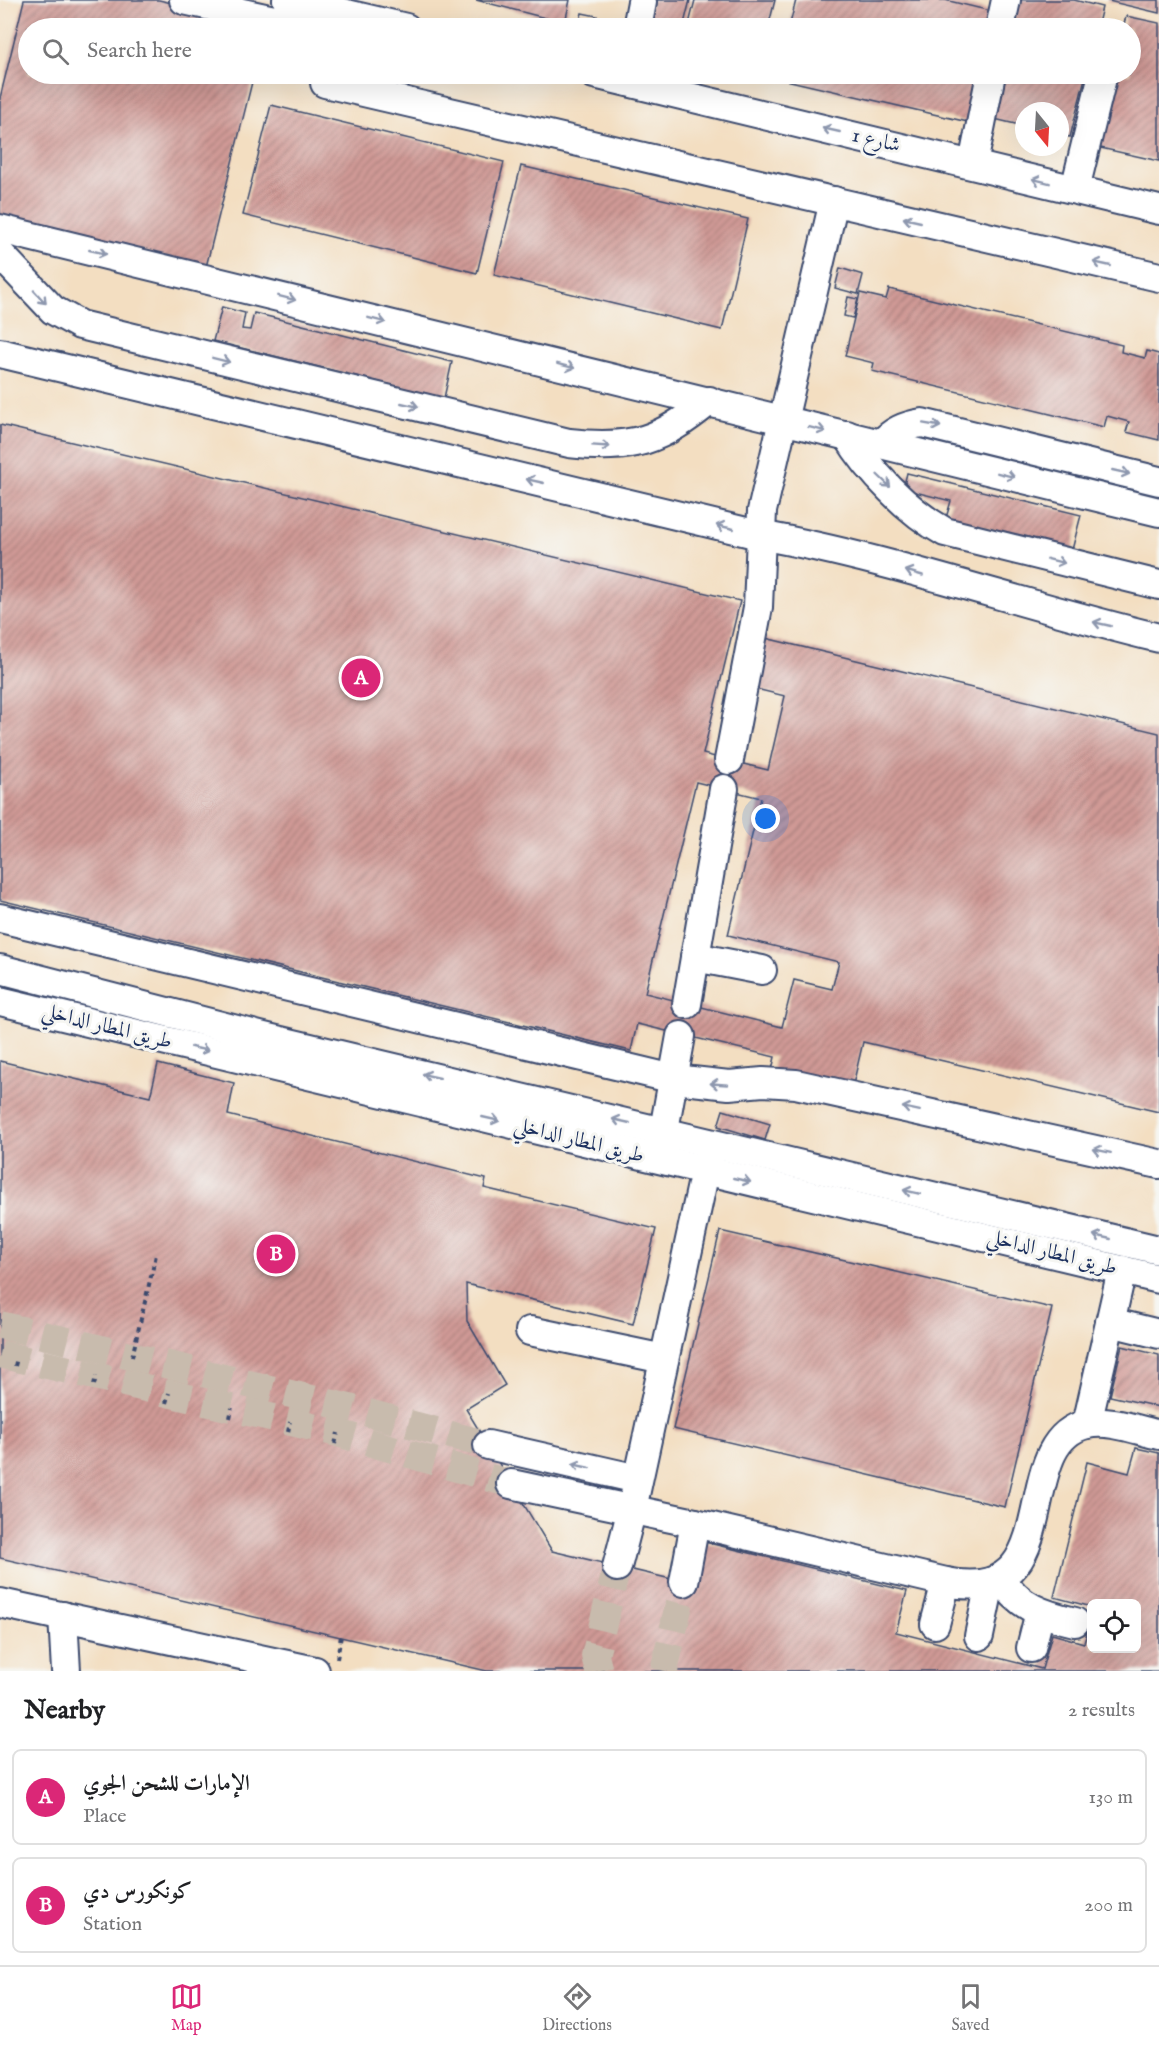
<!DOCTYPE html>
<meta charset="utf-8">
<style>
body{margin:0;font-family:"IM FELL English",Amiri,serif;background:#f2f2f2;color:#202124}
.controls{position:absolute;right:18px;bottom:18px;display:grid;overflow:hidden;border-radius:9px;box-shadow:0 6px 24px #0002}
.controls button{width:54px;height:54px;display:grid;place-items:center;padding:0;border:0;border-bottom:2px solid #e0e0e0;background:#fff;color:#202124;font:30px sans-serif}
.compass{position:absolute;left:1015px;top:102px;width:54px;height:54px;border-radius:50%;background:#fff;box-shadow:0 6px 24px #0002;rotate:162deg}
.you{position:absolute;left:766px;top:819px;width:21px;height:21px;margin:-15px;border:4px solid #fff;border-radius:50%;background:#1a73e8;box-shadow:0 0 0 9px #1a73e833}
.badge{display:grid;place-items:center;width:39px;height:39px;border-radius:50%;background:#db2777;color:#fff;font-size:20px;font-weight:700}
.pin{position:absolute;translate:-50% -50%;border:3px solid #fff;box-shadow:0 2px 6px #0006}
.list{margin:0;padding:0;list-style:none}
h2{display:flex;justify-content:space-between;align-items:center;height:78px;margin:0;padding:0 24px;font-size:26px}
h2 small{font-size:20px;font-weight:400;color:#757577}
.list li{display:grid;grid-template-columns:39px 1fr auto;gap:18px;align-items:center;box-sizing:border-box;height:96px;margin:0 12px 12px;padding:0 12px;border:2px solid #e0e0e0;border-radius:9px}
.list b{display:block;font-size:22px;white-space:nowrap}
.list p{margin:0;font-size:20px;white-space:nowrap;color:#757577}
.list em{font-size:20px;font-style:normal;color:#757577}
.icon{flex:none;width:33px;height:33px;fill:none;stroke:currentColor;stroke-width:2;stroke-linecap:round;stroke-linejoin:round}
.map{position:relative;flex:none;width:1159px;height:1671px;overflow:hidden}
.search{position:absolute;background:#fff;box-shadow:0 6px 24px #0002;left:18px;right:18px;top:18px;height:66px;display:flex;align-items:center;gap:15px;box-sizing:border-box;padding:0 21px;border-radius:33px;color:#757577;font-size:22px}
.sheet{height:294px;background:#fff}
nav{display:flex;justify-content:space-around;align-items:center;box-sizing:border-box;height:84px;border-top:2px solid #e0e0e0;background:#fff;font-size:16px;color:#757577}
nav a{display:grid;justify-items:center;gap:3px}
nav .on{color:#db2777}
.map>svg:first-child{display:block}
.building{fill:url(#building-hatch);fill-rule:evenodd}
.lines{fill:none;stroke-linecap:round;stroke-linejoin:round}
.minor-tunnel{stroke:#c8bbad;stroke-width:28;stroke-dasharray:28 14;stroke-linecap:butt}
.minor-casing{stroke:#3b496d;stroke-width:32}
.path{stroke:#3b496d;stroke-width:4;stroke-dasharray:4.5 4.5;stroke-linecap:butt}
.minor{stroke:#fff;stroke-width:28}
.oneway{stroke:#8d97ae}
.labels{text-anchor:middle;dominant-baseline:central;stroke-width:6;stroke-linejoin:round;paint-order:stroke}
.street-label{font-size:21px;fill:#1b2f5e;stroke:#f6f6f2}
</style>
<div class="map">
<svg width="1159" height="1671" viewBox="0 0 1159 1671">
<defs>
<pattern id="building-hatch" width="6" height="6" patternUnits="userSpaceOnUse" patternTransform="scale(1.5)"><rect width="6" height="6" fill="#d09a95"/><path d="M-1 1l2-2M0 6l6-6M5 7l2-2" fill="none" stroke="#a87e7d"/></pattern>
</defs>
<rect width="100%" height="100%" fill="#f6f6f2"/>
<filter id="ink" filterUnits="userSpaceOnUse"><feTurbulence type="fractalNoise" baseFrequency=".0167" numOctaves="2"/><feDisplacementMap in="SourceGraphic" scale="12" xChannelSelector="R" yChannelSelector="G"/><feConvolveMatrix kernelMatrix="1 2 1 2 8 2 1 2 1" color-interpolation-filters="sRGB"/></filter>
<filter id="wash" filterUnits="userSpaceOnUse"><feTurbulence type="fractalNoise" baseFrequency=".008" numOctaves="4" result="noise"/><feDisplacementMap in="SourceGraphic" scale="24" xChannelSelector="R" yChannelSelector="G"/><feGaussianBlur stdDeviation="1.35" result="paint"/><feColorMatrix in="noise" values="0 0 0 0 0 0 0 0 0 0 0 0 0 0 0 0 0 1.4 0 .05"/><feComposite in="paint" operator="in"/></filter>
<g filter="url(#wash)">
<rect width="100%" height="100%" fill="#f3dec1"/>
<g id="blocks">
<g class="building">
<polygon points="24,0 159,0 266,26 265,28 28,28 28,74 254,74 206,267 0,217 0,98"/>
<polygon points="476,0 570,0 565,23"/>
<polygon points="652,0 690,0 683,28 645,28"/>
<polygon points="695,0 775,0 768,28 688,28"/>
<polygon points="796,0 945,0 991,11 987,28 789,28"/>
<polygon points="1019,0 1074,0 1102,7 1097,28 1012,28"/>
<polygon points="1108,0 1159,0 1159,13 1108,1"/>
<polygon points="582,13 597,16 594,28 579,25"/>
<polygon points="1126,16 1159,23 1159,161 1096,147 1113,74 1130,74 1130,28 1123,28"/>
<polygon points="600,19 616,23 615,28 598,25"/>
<polygon points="778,74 980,74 968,122 777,78"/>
<polygon points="1001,74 1086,74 1070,137 1060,135 1060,111 1024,111 1024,126 990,118"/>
<polygon points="271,105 504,162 477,273 243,215"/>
<polygon points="521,166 748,219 722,330 494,275"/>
<polygon points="840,268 863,275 858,294 835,288"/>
<polygon points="889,289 1122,345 1121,352 1145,358 1147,351 1159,354 1159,440 1126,432 1129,422 1107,416 1104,427 872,371 874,363 845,356 860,293 886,299"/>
<polygon points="848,297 858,299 853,318 844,316"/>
<polygon points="222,307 245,313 242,329 250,330 254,313 452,362 444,398 213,341"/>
<path d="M0 425 740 601 703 754 768 770 785 696 752 688 765 638 1159 733V1112L863 1042 852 1089 772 1070 775 1057 637 1024 631 1051 0 900ZM696 782 761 798 728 935 839 962 832 989 794 980 782 1027 645 993Z"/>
<polygon points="907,473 1081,515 1072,550 946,518 951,501 903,489"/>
<polygon points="0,1061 150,1097 158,1064 234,1083 228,1115 486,1179 484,1188 656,1229 633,1324 466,1284 467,1321 505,1385 466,1409 552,1551 684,1582 696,1540 907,1591 896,1632 1042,1669 1052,1634 1084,1643 1091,1619 1092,1648 1136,1648 1136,1604 1092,1604 1092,1607 1054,1597 1087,1462 1129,1473 1136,1448 1159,1453 1159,1671 487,1671 0,1558"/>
<polygon points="723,1110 770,1124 765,1140 718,1126"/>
<polygon points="720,1231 1052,1308 1005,1507 673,1429"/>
<polygon points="1122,1346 1159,1355 1159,1407 1110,1396"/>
</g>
</g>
</g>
<g filter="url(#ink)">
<use href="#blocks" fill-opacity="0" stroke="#3b496d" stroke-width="1.5"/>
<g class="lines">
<g class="minor-tunnel">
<polyline points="0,1325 346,1407 488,1445"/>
<polyline points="0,1354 338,1433 511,1484"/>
<polyline points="599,1671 595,1656 617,1567"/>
<polyline points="664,1671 684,1582"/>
</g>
<g class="minor-casing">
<g id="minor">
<path d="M184 0 274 20C286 18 292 13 298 3"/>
<polyline points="287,0 406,28"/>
<polyline points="637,28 642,2"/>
<polyline points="1000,28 1006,0"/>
<polyline points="594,74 1159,210"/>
<polyline points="325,83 1159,277"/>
<polyline points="973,164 991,74"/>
<polyline points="1075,189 1103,74"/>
<polyline points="0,229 1159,512"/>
<path d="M0 254 53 310 80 325 569 443C633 450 660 441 709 401"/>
<path d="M0 353 759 535C894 559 1025 606 1159 638"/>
<path d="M847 435C870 472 907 511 945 532L1159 585"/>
<path d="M881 444C893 431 904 426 922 423L1159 481"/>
<polyline points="729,760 758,607 762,511 834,201"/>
<polyline points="0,918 674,1079 729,1085 763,1082 796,1084 1159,1164"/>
<polyline points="695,957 762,970"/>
<polyline points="0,969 260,1036 1159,1250"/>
<polyline points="0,1001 1159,1279"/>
<polyline points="687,1004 724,789"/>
<polyline points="660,1152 681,1036"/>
<polyline points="1110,1322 1159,1334"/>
<polyline points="530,1331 664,1359"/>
<polyline points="1087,1424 1122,1270"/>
<polyline points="488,1445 638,1479"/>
<path d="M511 1484 695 1523 946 1582C1072 1607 1007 1442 1087 1424 1109 1419 1137 1430 1159 1435"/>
<polyline points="617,1567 632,1509 709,1152"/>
<path d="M1001 1578C1018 1607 1044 1615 1075 1622"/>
<polyline points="684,1582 695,1523"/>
<polyline points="0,1603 315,1671"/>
<polyline points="63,1616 66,1671"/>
<polyline points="935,1624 946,1582"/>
<polyline points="979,1636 990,1583"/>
<polyline points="1031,1648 1040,1612"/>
</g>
</g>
<g class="path">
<polyline points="132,1357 156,1255"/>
<polyline points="15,1366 17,1358"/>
<polyline points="94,1385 96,1376"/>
<polyline points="166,1403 169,1393"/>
<polyline points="230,1418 232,1408"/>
<polyline points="288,1432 290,1422"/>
<polyline points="335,1444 338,1433"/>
<polyline points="337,1659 341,1636"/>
</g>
<use href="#minor" class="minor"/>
</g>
<defs><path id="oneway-shaft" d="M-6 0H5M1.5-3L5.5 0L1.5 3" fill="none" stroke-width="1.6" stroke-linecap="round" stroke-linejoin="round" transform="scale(1.5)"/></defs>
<g class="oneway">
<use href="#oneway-shaft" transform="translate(831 130) rotate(-167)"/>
<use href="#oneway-shaft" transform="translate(1041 181) rotate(-166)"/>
<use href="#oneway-shaft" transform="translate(912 220) rotate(-167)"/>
<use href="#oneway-shaft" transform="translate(98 252) rotate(13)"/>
<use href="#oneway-shaft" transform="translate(1102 264) rotate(-167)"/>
<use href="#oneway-shaft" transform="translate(40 297) rotate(47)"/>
<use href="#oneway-shaft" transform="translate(287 298) rotate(14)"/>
<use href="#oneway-shaft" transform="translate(377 320) rotate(14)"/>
<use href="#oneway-shaft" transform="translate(221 360) rotate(14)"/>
<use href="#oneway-shaft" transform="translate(566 366) rotate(14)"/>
<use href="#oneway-shaft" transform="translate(410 405) rotate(13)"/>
<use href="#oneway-shaft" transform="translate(932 425) rotate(10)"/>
<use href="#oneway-shaft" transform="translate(817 429) rotate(14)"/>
<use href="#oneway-shaft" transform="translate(601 446) rotate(4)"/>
<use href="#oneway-shaft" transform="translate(1121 472) rotate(13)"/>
<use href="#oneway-shaft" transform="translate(1006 475) rotate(14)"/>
<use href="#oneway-shaft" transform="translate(535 481) rotate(-167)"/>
<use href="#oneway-shaft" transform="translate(884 481) rotate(44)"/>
<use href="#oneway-shaft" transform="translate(725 527) rotate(-167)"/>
<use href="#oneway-shaft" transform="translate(1056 561) rotate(14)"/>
<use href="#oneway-shaft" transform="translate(914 573) rotate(-164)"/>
<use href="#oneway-shaft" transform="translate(1102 624) rotate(-167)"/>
<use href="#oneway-shaft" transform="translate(200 1049) rotate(13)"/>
<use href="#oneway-shaft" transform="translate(431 1076) rotate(-167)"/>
<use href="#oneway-shaft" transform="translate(719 1084) rotate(-176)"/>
<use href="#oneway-shaft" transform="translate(911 1109) rotate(-168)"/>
<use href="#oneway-shaft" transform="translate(491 1119) rotate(13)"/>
<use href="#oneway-shaft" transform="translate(621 1121) rotate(-167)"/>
<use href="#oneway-shaft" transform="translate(1102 1151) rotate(-168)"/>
<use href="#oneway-shaft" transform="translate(742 1180) rotate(13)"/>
<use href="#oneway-shaft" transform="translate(912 1192) rotate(-167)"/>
<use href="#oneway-shaft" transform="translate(1102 1237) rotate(-167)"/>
<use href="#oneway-shaft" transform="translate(581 1466) rotate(-167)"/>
</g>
</g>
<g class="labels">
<g class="street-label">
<text transform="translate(876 141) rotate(13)">شارع 1</text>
<text transform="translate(107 1027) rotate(14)">طريق المطار الداخلي</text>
<text transform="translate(579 1141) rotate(14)">طريق المطار الداخلي</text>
<text transform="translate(1052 1253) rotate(14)">طريق المطار الداخلي</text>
</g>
</g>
</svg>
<div class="controls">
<button><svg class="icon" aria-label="locate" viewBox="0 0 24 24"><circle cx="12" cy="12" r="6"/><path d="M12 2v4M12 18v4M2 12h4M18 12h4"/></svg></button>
</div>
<svg class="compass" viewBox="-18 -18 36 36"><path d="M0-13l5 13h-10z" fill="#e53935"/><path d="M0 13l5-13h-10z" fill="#757577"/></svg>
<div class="you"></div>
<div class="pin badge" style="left:361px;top:678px">A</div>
<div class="pin badge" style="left:276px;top:1254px">B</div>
<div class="search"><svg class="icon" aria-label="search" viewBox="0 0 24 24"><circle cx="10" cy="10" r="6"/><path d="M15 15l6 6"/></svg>Search here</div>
</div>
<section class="sheet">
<h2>Nearby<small>2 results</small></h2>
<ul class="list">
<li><span class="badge">A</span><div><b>الإمارات للشحن الجوي</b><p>Place</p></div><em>130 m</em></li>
<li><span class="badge">B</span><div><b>كونكورس دي</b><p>Station</p></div><em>200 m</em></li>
</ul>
</section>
<nav>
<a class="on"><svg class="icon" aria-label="map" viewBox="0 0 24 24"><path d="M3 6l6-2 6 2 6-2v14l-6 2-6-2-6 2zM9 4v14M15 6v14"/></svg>Map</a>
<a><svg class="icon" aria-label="directions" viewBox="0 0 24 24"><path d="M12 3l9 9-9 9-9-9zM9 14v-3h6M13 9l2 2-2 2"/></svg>Directions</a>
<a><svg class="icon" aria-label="saved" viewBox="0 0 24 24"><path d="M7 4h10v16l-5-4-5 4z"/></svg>Saved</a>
</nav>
